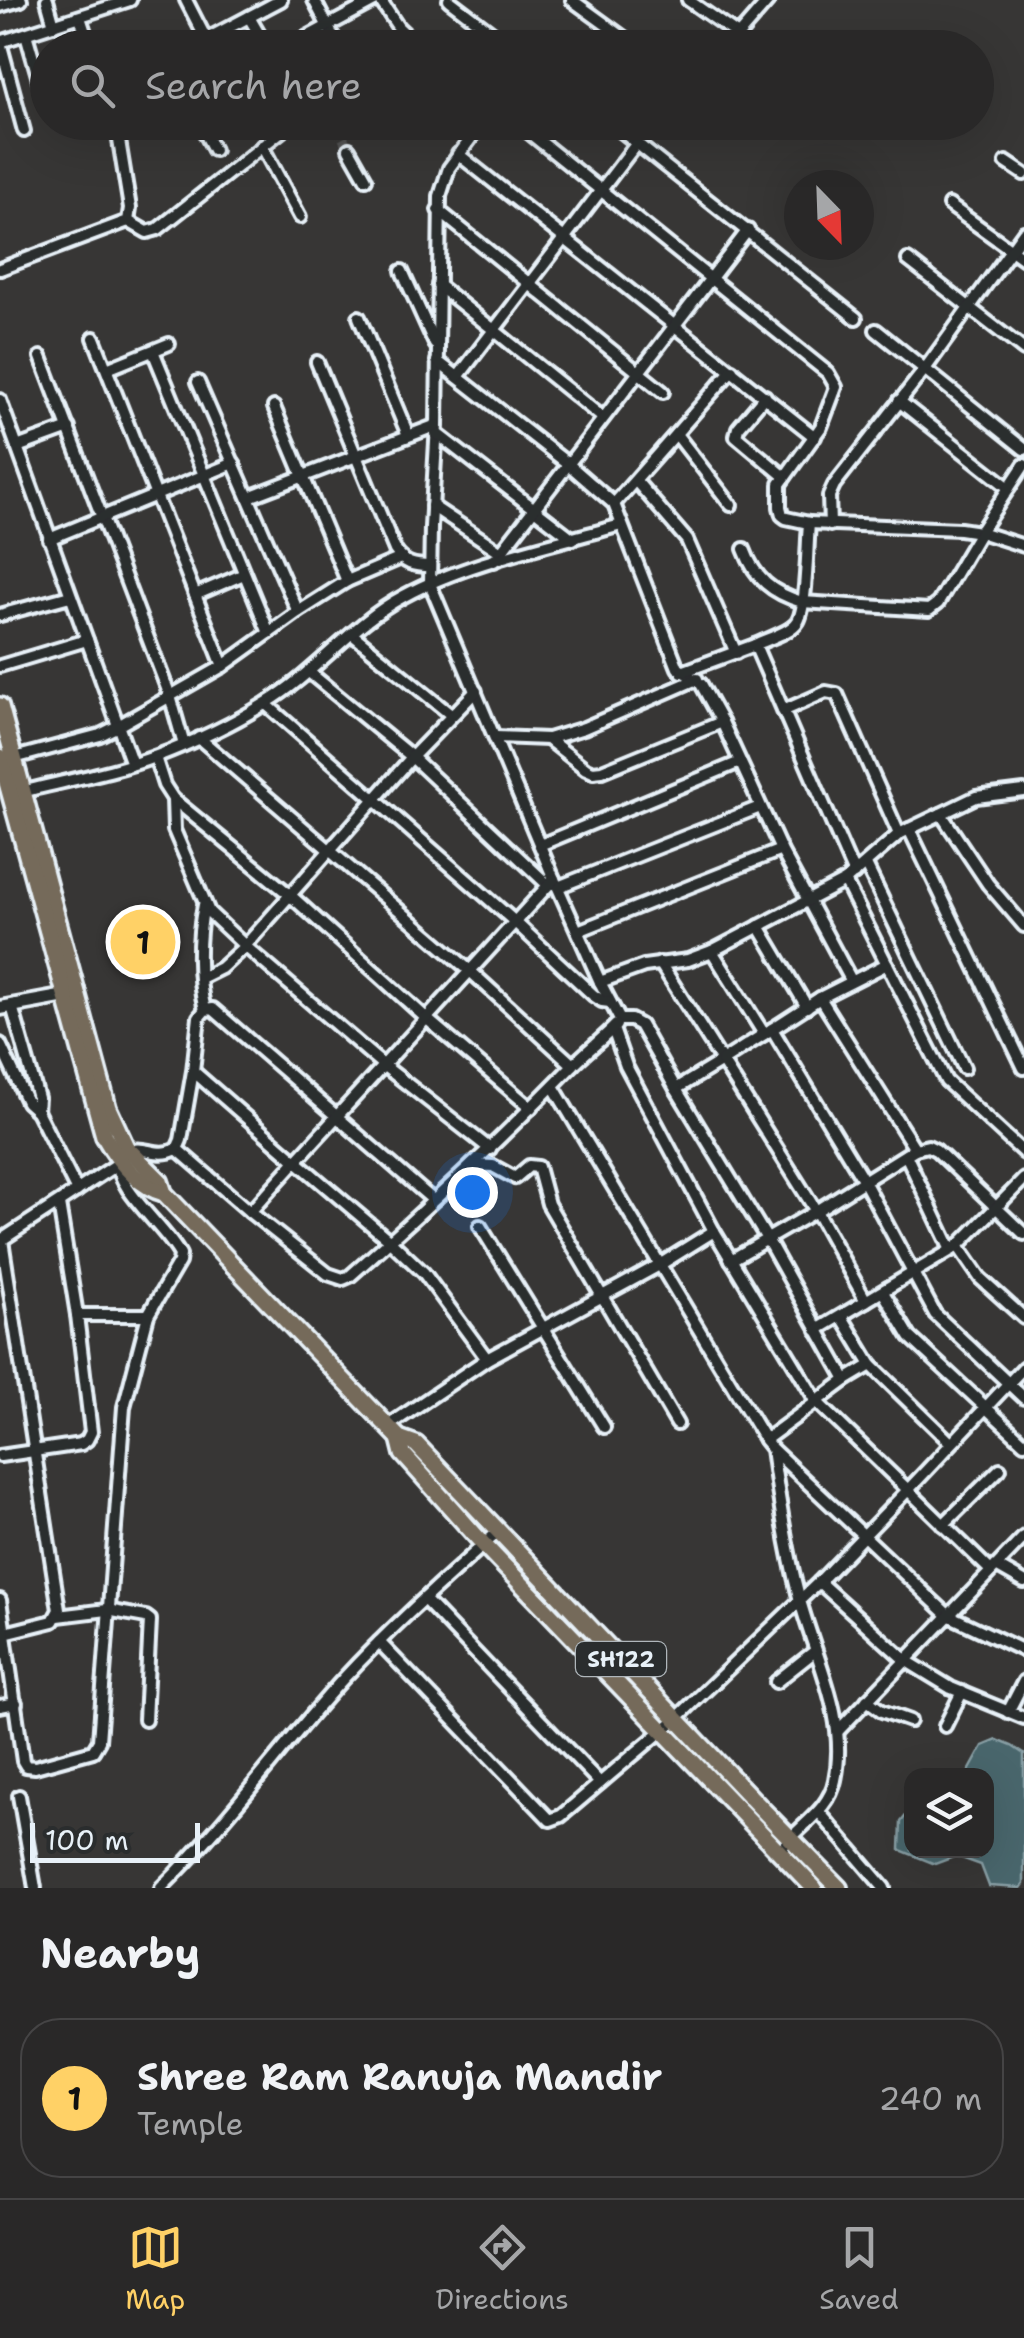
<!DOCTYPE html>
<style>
body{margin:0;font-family:"Shantell Sans",sans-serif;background:#313030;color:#f1f3f6}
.controls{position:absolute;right:30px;bottom:30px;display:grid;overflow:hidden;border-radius:20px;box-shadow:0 10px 40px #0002}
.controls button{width:90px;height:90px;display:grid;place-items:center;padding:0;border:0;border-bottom:2px solid #454445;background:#292828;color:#f1f3f6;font:50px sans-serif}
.compass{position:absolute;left:784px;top:170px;width:90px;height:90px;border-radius:50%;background:#292828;box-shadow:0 10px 40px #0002;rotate:157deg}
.scale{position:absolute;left:30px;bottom:25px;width:170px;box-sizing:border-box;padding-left:10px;border:5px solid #e8f1f8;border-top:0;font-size:28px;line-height:35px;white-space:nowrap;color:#e8f1f8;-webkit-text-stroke:8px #2a2d2e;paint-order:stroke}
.you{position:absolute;left:472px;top:1192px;width:35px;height:35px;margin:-25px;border:8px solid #fff;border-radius:50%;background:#1a73e8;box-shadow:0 0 0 15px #1a73e833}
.badge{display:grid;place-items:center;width:65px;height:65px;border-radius:50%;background:#ffd166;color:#111;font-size:32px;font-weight:700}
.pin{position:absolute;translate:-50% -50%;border:5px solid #fff;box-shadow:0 2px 10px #0006}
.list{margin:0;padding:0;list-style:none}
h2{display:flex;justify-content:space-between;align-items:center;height:130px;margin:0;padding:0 40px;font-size:42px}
h2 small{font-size:32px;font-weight:400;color:#a5a6a8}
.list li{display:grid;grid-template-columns:65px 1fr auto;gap:30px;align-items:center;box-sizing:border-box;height:160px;margin:0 20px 20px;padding:0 20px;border:2px solid #454445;border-radius:40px}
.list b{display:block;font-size:38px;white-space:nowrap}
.list p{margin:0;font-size:32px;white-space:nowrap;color:#a5a6a8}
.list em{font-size:32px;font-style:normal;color:#a5a6a8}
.icon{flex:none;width:55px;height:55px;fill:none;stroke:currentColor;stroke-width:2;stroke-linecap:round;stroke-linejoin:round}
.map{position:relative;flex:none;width:1024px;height:1888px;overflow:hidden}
.search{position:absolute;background:#292828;box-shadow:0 10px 40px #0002;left:30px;right:30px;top:30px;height:110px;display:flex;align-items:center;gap:25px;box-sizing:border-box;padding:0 35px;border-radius:55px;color:#a5a6a8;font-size:38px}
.sheet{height:310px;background:#292828}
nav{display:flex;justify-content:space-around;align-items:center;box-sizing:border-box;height:140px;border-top:2px solid #454445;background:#292828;font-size:28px;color:#a5a6a8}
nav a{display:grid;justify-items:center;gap:5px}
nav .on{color:#ffd166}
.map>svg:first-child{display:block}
.water{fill:#48666c;stroke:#889ea4;stroke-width:2.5}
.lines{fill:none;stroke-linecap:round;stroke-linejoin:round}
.minor-tunnel{stroke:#525252;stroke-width:10;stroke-dasharray:10 5;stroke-linecap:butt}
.minor-casing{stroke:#e8f1f8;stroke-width:18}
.tertiary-casing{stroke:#e8f1f8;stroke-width:20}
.primary-casing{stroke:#e8f1f8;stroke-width:22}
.minor{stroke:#2a2d2e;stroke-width:10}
.tertiary{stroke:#2a2d2e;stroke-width:12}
.primary{stroke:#746a5a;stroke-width:15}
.labels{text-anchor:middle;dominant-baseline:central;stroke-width:8;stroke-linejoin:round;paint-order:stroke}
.shield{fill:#2a2d2e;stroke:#afb6bb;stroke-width:2.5}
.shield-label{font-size:22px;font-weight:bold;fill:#e8f1f8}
</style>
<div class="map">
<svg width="1024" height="1888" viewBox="0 0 1024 1888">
<rect width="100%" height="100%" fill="#373635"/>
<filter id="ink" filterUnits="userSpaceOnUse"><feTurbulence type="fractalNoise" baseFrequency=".01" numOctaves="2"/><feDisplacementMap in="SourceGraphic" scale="20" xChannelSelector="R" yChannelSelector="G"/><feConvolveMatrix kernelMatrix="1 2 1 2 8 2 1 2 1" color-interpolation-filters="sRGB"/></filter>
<g filter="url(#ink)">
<polygon class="water" points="997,1740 1012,1746 1024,1754 1024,1884 1021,1888 989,1886 981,1865 956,1856 935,1864 900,1850 901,1822 911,1809 912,1850 986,1850 986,1776 967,1775 983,1746"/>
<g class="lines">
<polyline class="minor-tunnel" points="336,125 349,149"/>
<g class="minor-casing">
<g id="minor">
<polyline points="47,0 54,25"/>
<polyline points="186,0 206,39"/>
<polyline points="314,0 339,48"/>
<polyline points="380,0 398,27 420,48"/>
<polyline points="449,0 512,48"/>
<polyline points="572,0 638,48"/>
<polyline points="688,0 738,35"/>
<polyline points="0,6 21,0"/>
<polyline points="80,17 90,48"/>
<polyline points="249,17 267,48"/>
<polyline points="26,34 47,107"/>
<polyline points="0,42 130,0"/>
<polyline points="0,42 24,131"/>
<polyline points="190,48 281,0"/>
<polyline points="287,48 376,0"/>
<polyline points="727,48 769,0"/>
<polyline points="199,122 214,150"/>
<polyline points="335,122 336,125"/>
<polyline points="483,122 449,168 440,196 437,425 431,527 430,584 554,879 600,982 620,1020"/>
<path d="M516 122 828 373 836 387 821 427 780 484V507L782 515 786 518 809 523C807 545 807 605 798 621 791 633 766 639 755 645"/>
<polyline points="610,122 856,318"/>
<polyline points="662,123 662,122"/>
<polyline points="117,131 136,122"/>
<polyline points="262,146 300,217"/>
<polyline points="349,149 366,179"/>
<polyline points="458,154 815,437"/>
<polyline points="1006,162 1024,174"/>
<polyline points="949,205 1024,259"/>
<polyline points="438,210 663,392"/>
<polyline points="128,221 147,232 158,229 293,122"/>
<polyline points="908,260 1024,350"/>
<polyline points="0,269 128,221 130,208 116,122"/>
<polyline points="402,271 435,344"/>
<polyline points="438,285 603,418"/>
<polyline points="359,317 408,435"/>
<polyline points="876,330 1024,449"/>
<polyline points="94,338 223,666"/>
<polyline points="153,351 269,633"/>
<polyline points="41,357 170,696 184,745"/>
<polyline points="437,361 567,463 614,504 678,668 701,684 722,722 781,850 851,980"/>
<path d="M317 362 395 550C404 564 414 566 430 566"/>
<polyline points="107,369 169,344"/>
<polyline points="458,377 637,143"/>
<polyline points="198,382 298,612"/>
<polyline points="765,396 738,428 736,436 785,477"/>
<polyline points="0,400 132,764"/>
<polyline points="899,401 1009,488"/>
<polyline points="274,407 347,581"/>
<polyline points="436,433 573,539"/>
<polyline points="676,434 731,505"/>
<polyline points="17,447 69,428"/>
<polyline points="636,481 687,540 736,653"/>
<polyline points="249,497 437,425"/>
<polyline points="614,504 732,370"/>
<polyline points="432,506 501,552"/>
<polyline points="809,523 960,529 980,532 1024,546"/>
<polyline points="830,525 829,496 834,485 925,369 1024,232"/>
<polyline points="49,539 234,463"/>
<path d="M744 549C755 579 772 593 802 602L929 610 938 603 980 532 1024 465"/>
<polyline points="494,561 748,230"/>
<polyline points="195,595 244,574"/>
<polyline points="0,615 70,596"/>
<polyline points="352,634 451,715"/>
<polyline points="0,666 87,640"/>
<polyline points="682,672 755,645 854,874"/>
<polyline points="310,673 412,757 548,885"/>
<polyline points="266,704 515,922 593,995 602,1001 610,1002"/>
<polyline points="783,711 826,692 837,694 899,834"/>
<polyline points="496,737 548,739 584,728 697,679"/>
<polyline points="199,738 470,971 573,1065"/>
<polyline points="548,739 586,769 593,772 602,771 722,722"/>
<polyline points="155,757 164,785 173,799 174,830 209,912 245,946 383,1065 490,1149"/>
<polyline points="14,758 100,735 118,726 223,666 298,612 347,581 401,558"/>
<path d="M17 793C63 781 112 773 157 756 194 742 233 724 266 703 316 673 353 623 404 596 467 562 551 545 621 525"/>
<polyline points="173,799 290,895 427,1019 531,1108"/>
<polyline points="941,814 988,884 1024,926"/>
<polyline points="909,829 1024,1068"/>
<polyline points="540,845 740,762"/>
<polyline points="866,865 964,1068"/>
<polyline points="845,881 946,1081 1024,1153"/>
<polyline points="558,887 760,807"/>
<path d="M204 905C197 938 197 978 205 1010"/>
<polyline points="759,926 807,1007"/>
<polyline points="578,931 781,850"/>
<polyline points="712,951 764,1034"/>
<polyline points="660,963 722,1061 676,1089 767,1239 846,1380"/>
<polyline points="887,964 820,998 772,1029 864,1181 935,1314 1024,1398"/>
<polyline points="201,978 221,968 245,946 412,757 476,691"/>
<polyline points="600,982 644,966 688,960 712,951 845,881 899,834 976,797 1024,791"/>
<polyline points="820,998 915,1149"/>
<polyline points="12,1006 38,1098 37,1111"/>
<polyline points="620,1020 631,1020 640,1025 676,1089"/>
<polyline points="613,1029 626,1066 714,1231 817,1402 908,1490 1024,1367"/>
<polyline points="772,1029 722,1061 816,1211 866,1301"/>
<polyline points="0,1044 27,1102 37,1111 77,1191"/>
<polyline points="193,1071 199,1017 205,1010 213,1009 433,1200"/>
<polyline points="553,1086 765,1440"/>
<path d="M177 1149 250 1212 328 1274 343 1279 350 1276C426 1209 500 1140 571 1067 585 1052 602 1040 616 1025"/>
<polyline points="906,1155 951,1250"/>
<polyline points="472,1165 493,1166 515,1178 529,1166 538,1167 548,1204 677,1424"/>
<polyline points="59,1204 77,1315"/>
<polyline points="480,1226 604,1427"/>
<polyline points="2,1240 59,1610 53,1621 5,1633"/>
<polyline points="0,1241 116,1165"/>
<polyline points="958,1246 980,1278 1024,1318"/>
<polyline points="731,1260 816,1211 915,1149 928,1146 936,1150 1024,1234"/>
<polyline points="883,1292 910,1337 1024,1443"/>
<polyline points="842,1317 871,1365 951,1443"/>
<polyline points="817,1330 958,1246 1024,1179"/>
<polyline points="487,1359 424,1273 390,1241 296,1161 554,879"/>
<polyline points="388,1426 487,1359 661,1264 714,1231"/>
<polyline points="773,1450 948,1615 1024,1651"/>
<polyline points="0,1456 81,1444 87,1440 91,1432 77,1315 148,1315"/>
<polyline points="943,1525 1000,1469"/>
<polyline points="996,1566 1024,1582"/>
<polyline points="819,1582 908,1490 991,1571"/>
<polyline points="424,1599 600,1783"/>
<path d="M0 1600 23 1761 26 1766 35 1767 93 1751 99 1741 124 1407 148 1315 179 1262 180 1255C165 1226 115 1190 117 1157 144 1139 152 1161 177 1149L181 1140 193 1071 296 1161 250 1212"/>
<polyline points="58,1616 107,1610 146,1617 150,1620 145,1720"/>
<polyline points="379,1642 550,1820 561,1816 677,1718 819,1582 905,1660 951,1688 1024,1718"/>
<polyline points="776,1682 815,1651"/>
<polyline points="867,1700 882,1711 910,1721"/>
<polyline points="0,1706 16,1703"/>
<polyline points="1008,1712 1024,1681"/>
<polyline points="945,1726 962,1692"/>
<polyline points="838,1731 1024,1537"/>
<polyline points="19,1796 35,1888"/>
<polyline points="819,1812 884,1888"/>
<path d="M779 1852C796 1827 829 1812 835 1780 849 1717 813 1654 798 1593 786 1546 779 1498 772 1449L765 1440 846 1380 871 1365"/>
<path d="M161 1888C227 1823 281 1747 343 1679 392 1626 447 1578 500 1530"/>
</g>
</g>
<g class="tertiary-casing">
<polyline id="tertiary" points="0,1008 71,995"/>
</g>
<g class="primary-casing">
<g id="primary">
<polyline points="0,706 108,1108 126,1147 160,1181 164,1193 399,1438 416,1444 760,1807 839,1888"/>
<path d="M0 757 104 1136C117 1159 137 1186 164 1193"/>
<polyline points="399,1438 403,1454 484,1545 814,1888"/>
</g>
</g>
<use href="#minor" class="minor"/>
<use href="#tertiary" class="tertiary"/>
<use href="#primary" class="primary"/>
</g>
</g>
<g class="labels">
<rect class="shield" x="576" y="1642" width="90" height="34" rx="8"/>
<g class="shield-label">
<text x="621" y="1659">SH122</text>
</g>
</g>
</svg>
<div class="controls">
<button><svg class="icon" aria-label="layers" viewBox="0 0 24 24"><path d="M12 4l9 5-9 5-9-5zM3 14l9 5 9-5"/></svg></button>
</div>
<svg class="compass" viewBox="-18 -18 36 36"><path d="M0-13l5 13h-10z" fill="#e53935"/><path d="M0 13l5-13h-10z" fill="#a5a6a8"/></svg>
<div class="scale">100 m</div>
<div class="you"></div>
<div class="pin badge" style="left:143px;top:942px">1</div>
<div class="search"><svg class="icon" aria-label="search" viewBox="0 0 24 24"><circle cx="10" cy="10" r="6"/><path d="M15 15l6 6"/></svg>Search here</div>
</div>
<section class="sheet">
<h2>Nearby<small></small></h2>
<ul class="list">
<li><span class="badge">1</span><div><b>Shree Ram Ranuja Mandir</b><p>Temple</p></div><em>240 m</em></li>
</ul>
</section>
<nav>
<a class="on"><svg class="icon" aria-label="map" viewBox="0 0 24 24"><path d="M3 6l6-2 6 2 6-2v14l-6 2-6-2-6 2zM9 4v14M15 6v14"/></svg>Map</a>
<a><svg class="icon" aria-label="directions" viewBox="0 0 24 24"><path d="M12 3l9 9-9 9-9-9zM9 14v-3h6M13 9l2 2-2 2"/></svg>Directions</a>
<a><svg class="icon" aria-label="saved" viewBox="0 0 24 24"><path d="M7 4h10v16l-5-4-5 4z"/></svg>Saved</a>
</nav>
